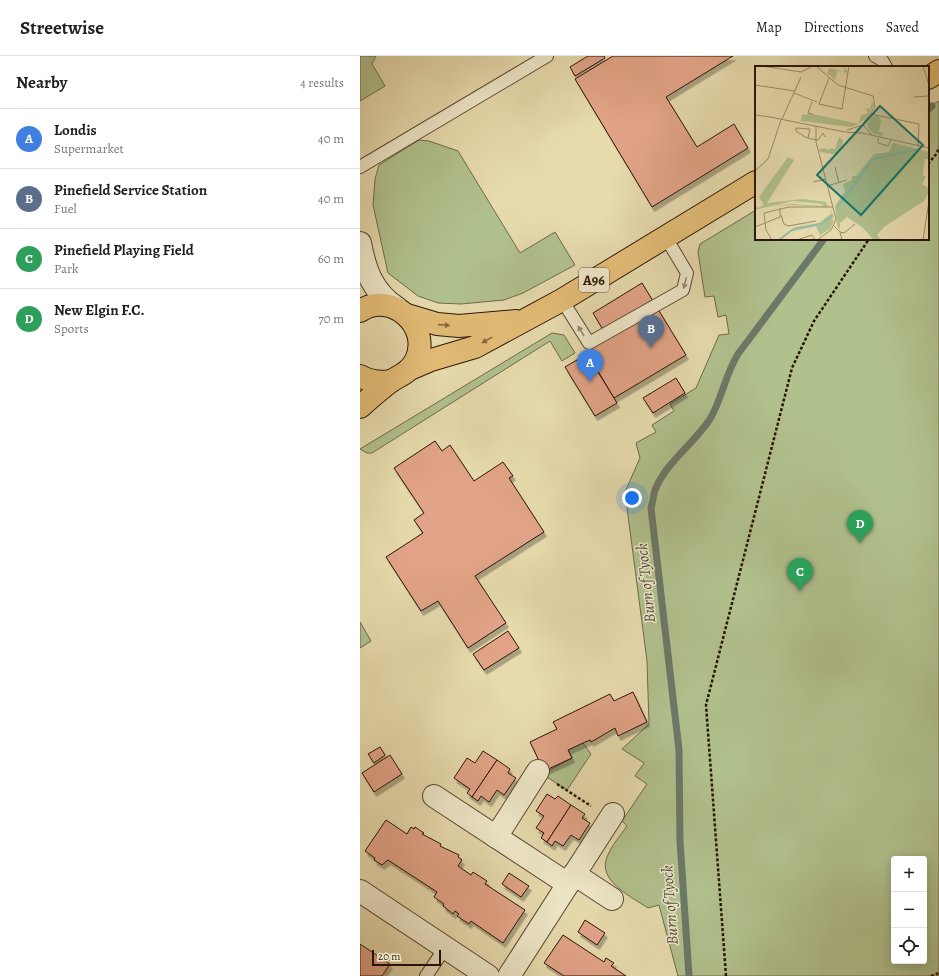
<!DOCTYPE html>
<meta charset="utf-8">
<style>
body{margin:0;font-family:Alegreya,serif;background:#f2f2f2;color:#202124}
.controls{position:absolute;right:12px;bottom:12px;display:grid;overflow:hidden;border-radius:4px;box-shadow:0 2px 10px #0003}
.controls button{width:36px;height:36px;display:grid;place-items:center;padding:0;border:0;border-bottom:1px solid #e0e0e0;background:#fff;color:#202124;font:20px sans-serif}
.scale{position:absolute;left:12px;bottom:10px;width:69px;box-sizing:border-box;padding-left:4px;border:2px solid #2a1507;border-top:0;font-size:11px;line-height:14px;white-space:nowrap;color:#2a1507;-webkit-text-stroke:3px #efe8ca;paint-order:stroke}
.you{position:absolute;left:272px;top:442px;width:14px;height:14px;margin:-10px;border:3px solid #fff;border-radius:50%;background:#1a73e8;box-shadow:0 0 0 6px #1a73e833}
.badge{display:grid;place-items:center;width:26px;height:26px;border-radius:50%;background:#7c3aed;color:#fff;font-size:13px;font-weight:700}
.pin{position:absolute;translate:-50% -33px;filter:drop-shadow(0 1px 2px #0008)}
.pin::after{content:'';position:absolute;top:21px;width:14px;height:12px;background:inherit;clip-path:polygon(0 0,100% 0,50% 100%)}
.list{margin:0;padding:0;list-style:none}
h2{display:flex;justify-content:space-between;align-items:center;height:52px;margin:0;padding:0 16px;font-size:17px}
h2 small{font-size:13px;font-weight:400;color:#757577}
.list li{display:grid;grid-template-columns:26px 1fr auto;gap:12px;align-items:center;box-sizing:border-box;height:60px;padding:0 16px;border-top:1px solid #e0e0e0}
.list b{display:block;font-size:15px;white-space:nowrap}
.list p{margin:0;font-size:13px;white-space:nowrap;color:#757577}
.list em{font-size:13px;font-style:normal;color:#757577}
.icon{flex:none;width:22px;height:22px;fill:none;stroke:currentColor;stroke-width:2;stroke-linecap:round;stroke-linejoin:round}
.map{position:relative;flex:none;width:579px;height:920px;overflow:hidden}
header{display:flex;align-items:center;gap:24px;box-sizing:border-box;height:56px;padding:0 20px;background:#fff;border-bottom:1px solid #e0e0e0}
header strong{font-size:19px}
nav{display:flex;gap:22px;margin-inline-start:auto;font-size:14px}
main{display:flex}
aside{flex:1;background:#fff}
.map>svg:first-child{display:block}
.green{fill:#b1c18e;stroke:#6e6b4a;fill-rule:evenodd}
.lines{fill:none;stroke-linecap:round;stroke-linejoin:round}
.stream{stroke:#6b7968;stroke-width:7}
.building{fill:#e2a488;stroke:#2a1507;filter:url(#shadow)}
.lane-casing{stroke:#594631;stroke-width:14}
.street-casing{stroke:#594631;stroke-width:24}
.highway-casing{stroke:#2a1507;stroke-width:24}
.path{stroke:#2a1507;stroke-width:2.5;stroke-dasharray:3 2;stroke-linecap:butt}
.lane{stroke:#efe8ca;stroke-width:12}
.street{stroke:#efe8ca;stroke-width:22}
.highway{stroke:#e4be77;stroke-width:22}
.oneway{fill:#968972}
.oneway2{fill:#876a3f}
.labels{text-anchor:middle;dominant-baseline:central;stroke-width:3;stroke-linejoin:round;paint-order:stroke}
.shield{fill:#efe8ca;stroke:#655442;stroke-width:1}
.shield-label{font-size:14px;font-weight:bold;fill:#2a1507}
.water-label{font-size:16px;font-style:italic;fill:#504f3f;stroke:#efe8ca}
.inset-river{fill:none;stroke:#97bba8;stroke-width:2}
.inset-road{fill:none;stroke:#9b8c6b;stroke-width:1}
.view{fill:#0f766e;fill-opacity:0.15;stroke:#0f766e;stroke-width:2}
.inset-edge{fill:none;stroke:#2a1507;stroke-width:2}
</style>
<header>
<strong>Streetwise</strong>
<nav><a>Map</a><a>Directions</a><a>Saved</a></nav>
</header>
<main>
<aside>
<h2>Nearby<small>4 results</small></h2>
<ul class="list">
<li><span class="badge" style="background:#3f7fe0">A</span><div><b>Londis</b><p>Supermarket</p></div><em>40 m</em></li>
<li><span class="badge" style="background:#5c6f8a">B</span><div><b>Pinefield Service Station</b><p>Fuel</p></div><em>40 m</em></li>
<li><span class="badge" style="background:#2e9e5b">C</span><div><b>Pinefield Playing Field</b><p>Park</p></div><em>60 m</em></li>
<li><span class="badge" style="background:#2e9e5b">D</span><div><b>New Elgin F.C.</b><p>Sports</p></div><em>70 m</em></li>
</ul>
</aside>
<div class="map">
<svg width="579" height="920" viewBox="0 0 579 920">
<defs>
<filter id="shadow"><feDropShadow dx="2.5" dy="4.5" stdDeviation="0" flood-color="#0004"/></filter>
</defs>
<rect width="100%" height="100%" fill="#e7dbae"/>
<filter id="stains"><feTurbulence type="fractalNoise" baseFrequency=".005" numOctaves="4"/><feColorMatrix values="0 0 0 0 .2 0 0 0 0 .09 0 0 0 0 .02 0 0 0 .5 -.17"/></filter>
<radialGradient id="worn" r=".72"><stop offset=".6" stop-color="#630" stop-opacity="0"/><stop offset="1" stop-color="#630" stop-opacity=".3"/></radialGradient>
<g class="green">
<polygon points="0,0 16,0 12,8 25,30 0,45"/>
<path d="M579 45V920H318L299 849 288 852C272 841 237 825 247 801 251 790 261 779 267 770L262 765 287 728 275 720 284 707 262 693 289 668 287 605 265 436 280 402 276 387 296 376 292 369 314 355 310 348 336 332 359 279 369 278 366 259 358 261 354 240 345 241 338 196 340 188 396 154V183H568V51ZM534 803H564V905H534Z"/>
<polygon points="59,84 69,85 98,95 160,197 195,176 215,209 163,237 144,244 101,248 78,247 58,240 28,217 13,149 15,123 19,109"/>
<polygon points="192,277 204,279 215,297 202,305 190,285 12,397 7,397 0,393"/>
<polygon points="0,566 11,585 0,592"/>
<polygon points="223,687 231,698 207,734 182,718 212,702 208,694"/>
</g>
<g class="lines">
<g class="stream">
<polyline points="568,54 572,50"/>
<path d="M329 920 320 785 319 694 291 452C293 446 293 440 295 434 306 406 334 388 350 363 362 343 365 319 378 298L464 183"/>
</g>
</g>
<g class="building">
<polygon points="228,0 244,0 245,2 215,20 210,11"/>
<polygon points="253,0 373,0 306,41 337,91 374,68 388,92 292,151 215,23"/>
<polygon points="282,227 326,299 254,342 226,295 248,282 233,257"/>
<polygon points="227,298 257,347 235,360 205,311"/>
<polygon points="316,322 325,337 293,357 283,342"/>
<polygon points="75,385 82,395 90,389 114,425 143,406 153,420 149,422 184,476 115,520 146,567 108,592 78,545 61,555 26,501 63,477 54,464 64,457 34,412"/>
<polygon points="148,575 159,592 124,614 113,598"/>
<polygon points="273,636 287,666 258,680 255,672 231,686 230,684 223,687 208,694 212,702 184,715 170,686 197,673 193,666 250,638 254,645"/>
<polygon points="20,691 25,699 14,707 8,698"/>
<polygon points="123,695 137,704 112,741 107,737 110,733 94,722 107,702 115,707"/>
<polygon points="30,699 42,718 14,736 2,717"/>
<polygon points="137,704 150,713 148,717 156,722 144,739 137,734 129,746 121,740 118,745 112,741"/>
<polygon points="187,738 195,743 198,740 211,749 187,786 181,782 184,777 176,772 184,760 176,755"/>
<polygon points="211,749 225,758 222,762 230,767 219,784 211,779 203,790 195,785 192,790 187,786"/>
<polygon points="26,764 47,778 51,771 54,773 55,771 64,777 62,778 81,788 80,790 99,799 98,801 102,804 98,810 111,819 113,816 127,825 125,828 165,854 143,887 111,865 109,868 97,860 99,858 95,855 93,858 83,850 84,848 74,841 77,836 28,804 22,809 14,804 15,802 5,795"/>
<polygon points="149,817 169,830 161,841 142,828"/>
<polygon points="225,864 245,877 237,889 218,876"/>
<polygon points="203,879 244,906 246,902 254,907 251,910 266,920 204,920 184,907"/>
<polygon points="0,888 30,908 22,920 0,920"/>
</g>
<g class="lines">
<g class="lane-casing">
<g id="lane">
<polyline points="515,0 522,4 526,11"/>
<polyline points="0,111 187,0"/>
<polyline points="202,244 229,287 323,234 327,217 305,180"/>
<polyline points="66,920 85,892"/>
</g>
</g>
<g class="street-casing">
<g id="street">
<path d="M0 187C5 214 13 237 37 252"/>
<polyline points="74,740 208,828"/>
<polyline points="136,781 178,715"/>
<polyline points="214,818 252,843"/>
<polyline points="0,835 128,920"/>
<polyline points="149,920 253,758"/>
</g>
</g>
<g class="highway-casing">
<g id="highway">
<polyline points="568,22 579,15"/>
<path d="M0 255C31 234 72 270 56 304 50 316 41 319 31 325 20 333 10 342 0 351"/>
<polyline points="47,259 77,268 99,270 156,265"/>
<polyline points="50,313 71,304 115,291 202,244 396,126"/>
<path d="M0 320C11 326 20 327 31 325"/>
</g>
</g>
<g class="path">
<polyline points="568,108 577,97 579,91"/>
<polyline points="197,728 231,750"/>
<polyline points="366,920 346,649 432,312 454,265 509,183"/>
<polyline points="571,920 579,917"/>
</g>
<use href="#lane" class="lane"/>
<use href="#street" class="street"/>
<use href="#highway" class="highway"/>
</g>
<defs><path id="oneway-solid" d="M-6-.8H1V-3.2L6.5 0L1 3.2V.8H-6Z"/></defs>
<g class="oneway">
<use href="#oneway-solid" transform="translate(325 227) rotate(103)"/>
<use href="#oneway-solid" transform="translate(221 275) rotate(-121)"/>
</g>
<g class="oneway2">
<use href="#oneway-solid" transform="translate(84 269) rotate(4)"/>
<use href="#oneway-solid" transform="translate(127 284) rotate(151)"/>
</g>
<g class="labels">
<rect class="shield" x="219" y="212" width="30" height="24" rx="3"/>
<g class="shield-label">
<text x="234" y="224">A96</text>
</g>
<g class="water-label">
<text transform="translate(286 527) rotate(-96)">Burn of Tyock</text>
<text transform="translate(310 849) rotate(-94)">Burn of Tyock</text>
</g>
</g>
<g transform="translate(395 10)">
<rect width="174" height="174" fill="#e7dbae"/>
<path d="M85 0 91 3 93 7 82 5 80 14 72 7 75 2 89 6 90 2ZM117 35 119 40 111 52 104 58 96 61 46 55 47 48 52 49 53 47 104 58 106 49 113 47 110 42 115 43ZM118 50H123L126 54 124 66 128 67 127 70 119 68 113 62 112 58ZM84 71 88 74 86 85 82 84 81 88H77L65 86 64 83 69 82 75 84V82L80 83ZM138 77 174 86V93H170L168 109 171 111 167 118 174 122V126L169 135 129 161 122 169 126 174H119L107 161 92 151 85 157V164L82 159 80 140 90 125 88 118 97 114V110H101L119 88 134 86ZM33 91 39 94 12 137 48 133 71 136 73 141 34 139 14 141 36 138 67 140 69 138 38 135 0 144V138L3 142 9 139 4 131ZM74 144 77 146 78 156 75 163 65 169 61 160 51 161 37 165 22 174 41 161 64 157 77 147Z" fill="#b1c18e"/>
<path class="inset-river" d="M82 142 118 93 165 83M24 174 37 164 66 158 78 149"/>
<path class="inset-road" d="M7 0 46 6 58 0M61 0 83 19 118 30 120 41 107 59M168 0 174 19M74 12 64 38 87 43 94 0M0 19 40 25M39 27 62 36M159 31 174 30M57 36 53 47 58 48M116 48 164 58 163 80M0 49 16 51M15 51 90 66 107 67 174 82M27 53 46 11M61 60V76L81 153 76 164 62 174M92 64 108 59 117 69M53 72 55 63 41 62V65L50 71H51L53 72 56 73H57L63 74M123 72V77L133 80 136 74M63 74 68 67 70 71M80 101 84 117M0 105 13 93 26 54M58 116 71 113M72 120 92 114M26 149 29 158 33 160 61 155M79 160 85 166 87 174M0 161 25 151V142M85 166 89 167 100 158M17 174 11 164 9 147 34 141H78M42 174 57 169 60 174M168 174 174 135"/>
<path class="view" d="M125 40 168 79 106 149 62 109Z"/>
<rect width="174" height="174" class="inset-edge"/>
</g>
<rect width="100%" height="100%" filter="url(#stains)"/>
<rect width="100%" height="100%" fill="url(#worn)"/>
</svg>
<div class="controls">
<button>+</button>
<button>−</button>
<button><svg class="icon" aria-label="locate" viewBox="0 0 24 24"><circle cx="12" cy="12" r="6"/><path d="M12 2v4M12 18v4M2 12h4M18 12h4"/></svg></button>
</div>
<div class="scale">20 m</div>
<div class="you"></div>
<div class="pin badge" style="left:230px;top:326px;background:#3f7fe0">A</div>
<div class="pin badge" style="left:291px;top:292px;background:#5c6f8a">B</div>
<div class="pin badge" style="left:440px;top:535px;background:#2e9e5b">C</div>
<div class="pin badge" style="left:500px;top:487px;background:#2e9e5b">D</div>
</div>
</main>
